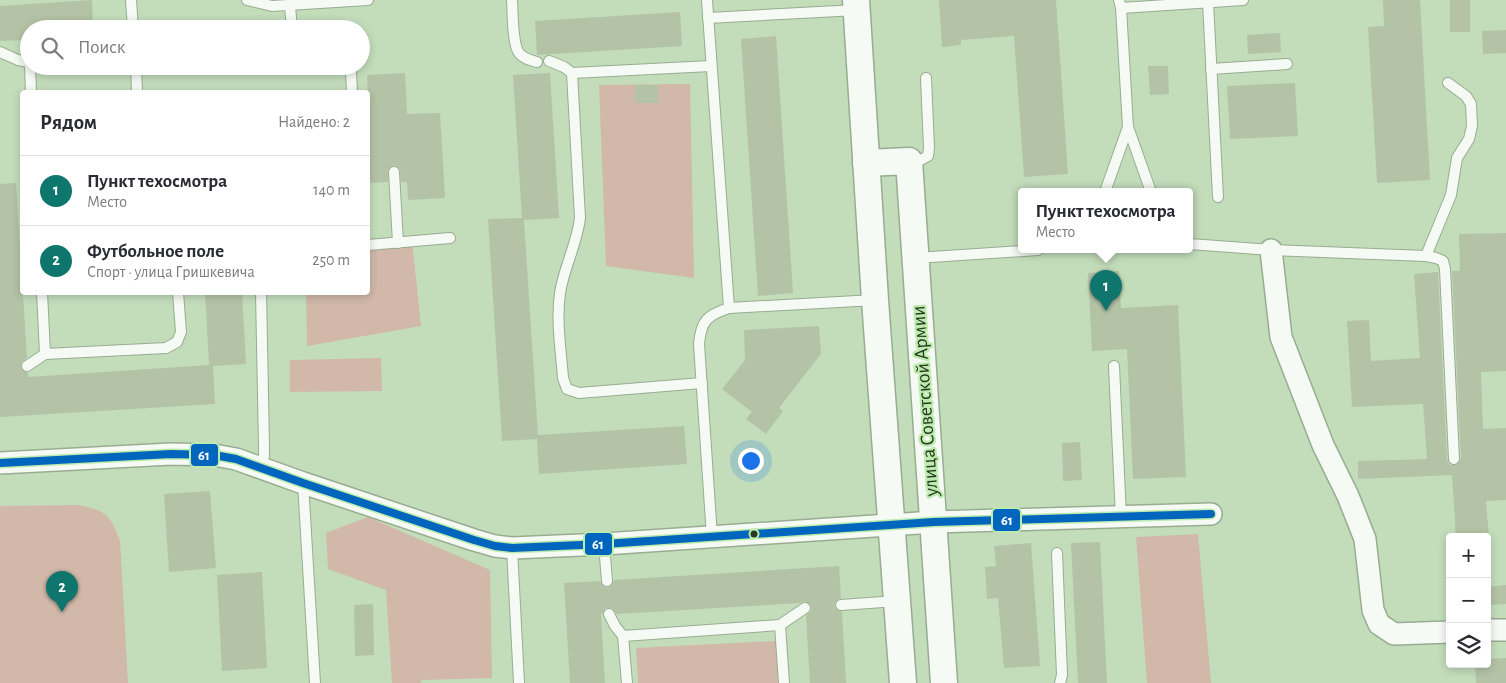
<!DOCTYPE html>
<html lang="ru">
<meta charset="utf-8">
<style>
body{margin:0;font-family:"Alegreya Sans",sans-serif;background:#f2f2f3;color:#2b2b33}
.controls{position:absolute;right:15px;bottom:15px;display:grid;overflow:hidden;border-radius:5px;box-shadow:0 2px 8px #0003}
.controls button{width:45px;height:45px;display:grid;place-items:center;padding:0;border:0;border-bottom:1px solid #e1e1e2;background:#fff;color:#2b2b33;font:25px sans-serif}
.you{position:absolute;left:750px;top:460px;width:18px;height:18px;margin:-12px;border:4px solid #fff;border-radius:50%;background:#1a73e8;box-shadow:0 0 0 8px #1a73e833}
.badge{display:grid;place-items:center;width:32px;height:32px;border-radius:50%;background:#0f766e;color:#fff;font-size:16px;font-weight:700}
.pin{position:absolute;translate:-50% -41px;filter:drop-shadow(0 1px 2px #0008)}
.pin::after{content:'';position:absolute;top:26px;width:18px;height:15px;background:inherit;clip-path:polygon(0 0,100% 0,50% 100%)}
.popup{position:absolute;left:1018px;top:188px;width:175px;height:65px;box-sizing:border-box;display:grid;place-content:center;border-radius:5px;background:#fff;filter:drop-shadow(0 1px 4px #0005);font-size:16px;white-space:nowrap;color:#7c7c81}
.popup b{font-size:19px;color:#2b2b33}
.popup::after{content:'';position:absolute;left:50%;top:100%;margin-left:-10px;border:10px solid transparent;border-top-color:#fff}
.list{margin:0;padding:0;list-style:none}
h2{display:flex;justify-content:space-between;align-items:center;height:65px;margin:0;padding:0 20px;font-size:21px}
h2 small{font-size:16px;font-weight:400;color:#7c7c81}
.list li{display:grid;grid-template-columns:32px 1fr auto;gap:15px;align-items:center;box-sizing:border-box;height:70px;padding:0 20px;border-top:1px solid #e1e1e2}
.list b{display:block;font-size:19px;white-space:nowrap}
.list p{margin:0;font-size:16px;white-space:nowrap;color:#7c7c81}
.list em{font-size:16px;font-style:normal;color:#7c7c81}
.icon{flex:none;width:28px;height:28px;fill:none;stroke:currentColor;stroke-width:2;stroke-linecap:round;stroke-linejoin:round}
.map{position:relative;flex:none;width:1506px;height:683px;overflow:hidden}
.search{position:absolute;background:#fff;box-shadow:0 2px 8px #0003;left:20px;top:20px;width:350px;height:55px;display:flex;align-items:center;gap:12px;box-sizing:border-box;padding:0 18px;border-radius:28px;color:#7c7c81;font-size:19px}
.panel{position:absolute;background:#fff;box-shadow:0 2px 8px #0003;left:20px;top:90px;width:350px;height:205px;border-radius:5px}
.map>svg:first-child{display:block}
.green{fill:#d1b8a9}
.building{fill:#b4c3a6}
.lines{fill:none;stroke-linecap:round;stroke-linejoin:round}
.service-casing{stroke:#98ac91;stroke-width:12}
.minor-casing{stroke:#98ac91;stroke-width:24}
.tertiary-casing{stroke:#98ac91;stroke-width:29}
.service{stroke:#f6faf5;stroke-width:10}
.minor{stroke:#f6faf5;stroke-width:21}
.tertiary{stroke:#f6faf5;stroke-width:26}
.bus-1-casing{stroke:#bcebad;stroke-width:11}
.bus-1{stroke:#0065bd;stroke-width:8}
.bus-dot{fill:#273a21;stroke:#bcebad;stroke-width:2}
.labels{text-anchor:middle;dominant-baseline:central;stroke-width:4.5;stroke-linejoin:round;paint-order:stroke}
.street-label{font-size:20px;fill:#273a21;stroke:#bcebad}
.line-badge{stroke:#bcebad;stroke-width:2}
.badge-label{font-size:14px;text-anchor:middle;font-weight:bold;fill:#fff}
</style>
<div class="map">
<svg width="1506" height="683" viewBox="0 0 1506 683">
<rect width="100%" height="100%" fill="#c3ddbb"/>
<g class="green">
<polygon points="690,84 694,278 606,266 599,85"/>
<polygon points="412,241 421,326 307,346 306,293 368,292 368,245"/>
<polygon points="381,358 382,391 290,392 290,360"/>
<path d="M79 505C107 511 110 515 120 541L128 683H0V506Z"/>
<polygon points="368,517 490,570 492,678 422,680 420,683 392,683 386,590 328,569 326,533"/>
<polygon points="1198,534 1211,683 1147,683 1136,537"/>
<polygon points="776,641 778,683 638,683 636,648"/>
</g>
<g class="building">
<polygon points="92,0 93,29 29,29 29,40 0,41 0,6"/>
<polygon points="939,0 1056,0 1068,174 1024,177 1014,36 961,40 961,45 942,47"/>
<polygon points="1383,0 1420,0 1430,180 1377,183 1368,27 1384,26"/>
<rect x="1450" y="0" width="20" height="32"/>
<polygon points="680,12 682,46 537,55 535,21"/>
<polygon points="1506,30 1506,53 1483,54 1482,31"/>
<polygon points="1280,33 1281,52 1248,54 1247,35"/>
<polygon points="776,36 793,293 758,296 741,39"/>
<polygon points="1148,66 1168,66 1169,94 1150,95"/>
<polygon points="405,73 407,114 440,113 445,198 408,200 407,182 401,182 400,169 394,165 388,169 388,182 368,183 368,142 370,142 367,75"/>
<polygon points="550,73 559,218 524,220 538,435 684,426 687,464 539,474 537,439 502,441 488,219 522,218 513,75"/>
<polygon points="1295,83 1298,136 1230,139 1227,86"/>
<rect x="635" y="85" width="23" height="18"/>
<polygon points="16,183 27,358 21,363 22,370 28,373 28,377 209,365 205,292 242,292 246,364 213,366 215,404 0,417 0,184"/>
<polygon points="1506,233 1506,371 1481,372 1483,429 1506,428 1506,500 1486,501 1489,537 1456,537 1452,475 1358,479 1358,461 1427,459 1423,404 1352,407 1347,321 1369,320 1371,361 1420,358 1414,274 1438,272 1447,459 1450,465 1457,465 1461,459 1452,271 1459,271 1460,268 1459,234"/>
<polygon points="1119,271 1121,308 1178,305 1186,477 1133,479 1127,349 1092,351 1088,273"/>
<polygon points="819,326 821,354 779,408 783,411 766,434 746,419 752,412 722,389 745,360 744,330"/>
<polygon points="1080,442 1082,480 1063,481 1062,443"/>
<polygon points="210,491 216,568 169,572 164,494"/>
<polygon points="1100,542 1107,683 1078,683 1071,543"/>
<polygon points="1031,543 1040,666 1004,668 998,598 987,599 985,567 996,566 994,546"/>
<polygon points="839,566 841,598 837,600 834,605 836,609 842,612 846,683 810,683 806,616 811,611 812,608 810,604 805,601 800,603 617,614 612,608 606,608 601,615 605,683 570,683 564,583 600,581 602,585 607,588 611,586 614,580"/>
<polygon points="262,572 267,668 222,671 217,575"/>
<polygon points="1506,585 1506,604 1487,605 1487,587"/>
<polygon points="373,604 374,655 355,656 354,605"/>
<polygon points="1506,658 1506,683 1476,683 1475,664 1487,664 1487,659"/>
</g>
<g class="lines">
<g class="service-casing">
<g id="service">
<polyline points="131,0 133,29"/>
<polyline points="247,0 272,6 368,0"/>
<path d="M512 0C513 13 512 43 519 53 524 59 530 60 537 62"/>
<path d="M707 0 729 308C707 315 701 321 699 344L712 537"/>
<polyline points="1208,2 1218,197"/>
<polyline points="290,6 292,29"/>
<polyline points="1121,8 1243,0"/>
<polyline points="708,18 857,10"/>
<polyline points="0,52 18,60 29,62"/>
<polyline points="549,61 564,67 572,73"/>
<polyline points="30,66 31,92"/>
<polyline points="136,66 137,92"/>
<polyline points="349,66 351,71 352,92"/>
<polyline points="1211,69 1287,64"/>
<polyline points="1128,127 1151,192"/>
<polyline points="910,161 919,161 928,156 929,148 926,78"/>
<polyline points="394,172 398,243"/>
<polyline points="1105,192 1128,127 1121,8 1119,0"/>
<polyline points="1190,244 1271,250 1426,256 1451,195 1457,158 1469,139 1472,126 1471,104 1466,96 1448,83"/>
<polyline points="368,245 450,238"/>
<polyline points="1426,256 1436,258 1443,261 1445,269 1454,459"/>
<polyline points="916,258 1038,250"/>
<polyline points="42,292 45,354 166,348 177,342 181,332 178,292"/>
<polyline points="729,308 875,300"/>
<polyline points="27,366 45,354"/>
<polyline points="1114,366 1121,517"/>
<path d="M702 383 579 393 567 389 563 378C561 351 556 320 560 293 564 267 577 244 580 218L572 73 711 66"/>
<polyline points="260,467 264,456 264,446 261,292"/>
<polyline points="303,483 315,683"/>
<polyline points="604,544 607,581"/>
<polyline points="512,548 519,683"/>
<polyline points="1057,553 1062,675 1060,683"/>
<polyline points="841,605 897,601"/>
<polyline points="609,614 615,626 623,636"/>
<polyline points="780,625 805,608"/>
<polyline points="627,683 623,636 780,625 784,683"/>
</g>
</g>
<g class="minor-casing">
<g id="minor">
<polyline points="1271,250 1281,337 1323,445 1348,496 1365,539 1373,610 1379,624 1394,634 1450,632"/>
<polyline points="0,463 171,454 214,455 236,459 303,483 474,540 495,546 512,548 604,544 934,522 1211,514"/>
<polyline points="1487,630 1506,630"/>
</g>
</g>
<g class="tertiary-casing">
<g id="tertiary">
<polyline points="856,0 875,300 903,683"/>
<polyline points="866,163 909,161 944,683"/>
</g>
</g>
<use href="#service" class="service"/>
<use href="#minor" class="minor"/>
<use href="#tertiary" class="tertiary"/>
<g class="bus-1-casing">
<polyline id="bus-1" points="0,463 171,454 214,455 236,459 303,483 474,540 495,546 512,548 604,544 934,522 1211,514"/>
</g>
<use href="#bus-1" class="bus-1"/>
</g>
<circle class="bus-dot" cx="754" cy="534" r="4.5"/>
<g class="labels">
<g class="street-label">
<text transform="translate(925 401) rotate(-94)">улица Советской Армии</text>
</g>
</g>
<g class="line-badge">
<rect x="190" y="443" width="29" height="24" rx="5" fill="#0065bd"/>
<rect x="992" y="508" width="29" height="24" rx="5" fill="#0065bd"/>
<rect x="584" y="532" width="29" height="24" rx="5" fill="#0065bd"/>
</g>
<g class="badge-label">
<text x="204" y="460">61</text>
<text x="1007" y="525">61</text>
<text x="598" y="549">61</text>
</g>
</svg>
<div class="controls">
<button>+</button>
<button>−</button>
<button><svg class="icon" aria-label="layers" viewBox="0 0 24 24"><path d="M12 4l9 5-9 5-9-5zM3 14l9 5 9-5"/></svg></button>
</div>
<div class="you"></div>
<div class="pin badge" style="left:1106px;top:311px">1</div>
<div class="popup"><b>Пункт техосмотра</b>Место</div>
<div class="pin badge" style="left:62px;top:612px">2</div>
<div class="search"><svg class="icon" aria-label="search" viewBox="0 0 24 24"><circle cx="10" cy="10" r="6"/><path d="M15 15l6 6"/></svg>Поиск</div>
<section class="panel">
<h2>Рядом<small>Найдено: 2</small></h2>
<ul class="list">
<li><span class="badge">1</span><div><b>Пункт техосмотра</b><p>Место</p></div><em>140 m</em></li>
<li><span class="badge">2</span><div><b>Футбольное поле</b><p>Спорт · улица Гришкевича</p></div><em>250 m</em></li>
</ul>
</section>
</div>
